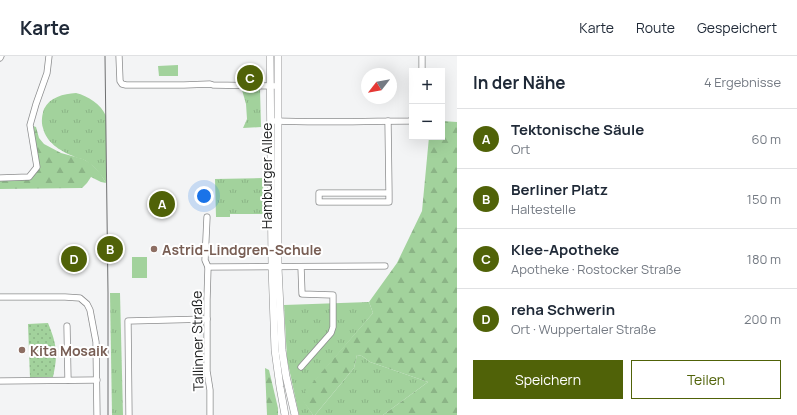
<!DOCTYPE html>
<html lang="de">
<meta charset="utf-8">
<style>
body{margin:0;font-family:Manrope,sans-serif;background:#f2f2f3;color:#1f2937}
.controls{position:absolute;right:12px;top:12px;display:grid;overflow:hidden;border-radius:0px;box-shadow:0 4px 16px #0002}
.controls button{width:36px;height:36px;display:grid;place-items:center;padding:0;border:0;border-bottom:1px solid #e0e1e3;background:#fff;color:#1f2937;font:20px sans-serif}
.compass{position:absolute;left:361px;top:12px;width:36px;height:36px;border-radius:50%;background:#fff;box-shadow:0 4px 16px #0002;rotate:239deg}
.you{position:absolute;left:204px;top:140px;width:14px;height:14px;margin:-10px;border:3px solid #fff;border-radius:50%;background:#1a73e8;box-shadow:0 0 0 6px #1a73e833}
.badge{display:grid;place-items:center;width:26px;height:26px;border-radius:50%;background:#506208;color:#fff;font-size:13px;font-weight:700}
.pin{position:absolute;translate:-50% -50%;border:2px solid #fff;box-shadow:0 1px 4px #0006}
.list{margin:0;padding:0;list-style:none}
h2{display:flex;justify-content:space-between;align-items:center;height:52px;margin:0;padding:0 16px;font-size:17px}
h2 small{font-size:13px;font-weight:400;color:#747a83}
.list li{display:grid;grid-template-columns:26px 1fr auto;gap:12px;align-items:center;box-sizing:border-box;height:60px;padding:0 16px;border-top:1px solid #e0e1e3}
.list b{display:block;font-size:15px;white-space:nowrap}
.list p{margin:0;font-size:13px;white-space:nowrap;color:#747a83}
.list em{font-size:13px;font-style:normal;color:#747a83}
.actions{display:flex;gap:8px;padding:12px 16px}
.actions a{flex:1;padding:9px 0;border:1px solid #506208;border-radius:0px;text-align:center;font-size:14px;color:#506208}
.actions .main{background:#506208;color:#fff}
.map{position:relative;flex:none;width:457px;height:359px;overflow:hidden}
header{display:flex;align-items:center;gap:24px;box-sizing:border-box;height:56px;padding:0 20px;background:#fff;border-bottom:1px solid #e0e1e3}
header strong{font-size:19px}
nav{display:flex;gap:22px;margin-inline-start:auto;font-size:14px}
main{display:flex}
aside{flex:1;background:#fff}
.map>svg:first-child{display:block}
.grass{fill:url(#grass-tufts)}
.forest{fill:url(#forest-firs)}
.park{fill:url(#park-dots)}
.garden{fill:#a2d29c}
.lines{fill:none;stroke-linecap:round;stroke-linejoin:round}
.minor-casing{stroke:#8c8d8e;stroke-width:7}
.tertiary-casing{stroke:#8c8d8e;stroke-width:8}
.minor{stroke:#fff;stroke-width:5.5}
.tertiary{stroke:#fff;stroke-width:7}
.tram{stroke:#6e6f70;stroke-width:1}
.education-dot{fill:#8d6e63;stroke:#fff;stroke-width:1.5}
.labels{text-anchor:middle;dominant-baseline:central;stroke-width:4;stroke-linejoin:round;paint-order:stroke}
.street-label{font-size:14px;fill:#1e1f1f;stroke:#fff}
.education-label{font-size:14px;font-weight:bold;fill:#785e54;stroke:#fff;text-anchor:start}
</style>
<header>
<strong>Karte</strong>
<nav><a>Karte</a><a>Route</a><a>Gespeichert</a></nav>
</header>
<main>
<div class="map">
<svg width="457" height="359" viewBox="0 0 457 359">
<defs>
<pattern id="grass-tufts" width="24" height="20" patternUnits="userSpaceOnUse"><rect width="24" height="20" fill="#a2d29c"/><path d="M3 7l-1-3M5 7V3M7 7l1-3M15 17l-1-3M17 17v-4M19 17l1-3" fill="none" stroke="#8bb486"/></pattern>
<pattern id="forest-firs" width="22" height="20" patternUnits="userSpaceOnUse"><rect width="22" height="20" fill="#a2d29c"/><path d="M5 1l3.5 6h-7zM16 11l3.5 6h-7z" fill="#8bb486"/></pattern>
<pattern id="park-dots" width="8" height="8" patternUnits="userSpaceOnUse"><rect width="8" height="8" fill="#a2d29c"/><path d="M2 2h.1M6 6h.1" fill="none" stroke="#8bb486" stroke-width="1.8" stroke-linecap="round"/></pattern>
</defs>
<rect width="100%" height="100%" fill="#f3f4f5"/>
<g class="grass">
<polygon points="260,33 261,71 243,72 247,63 246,48 242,34"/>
<path d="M76 37C88 40 101 48 106 60V127C101 118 92 107 82 103 79 102 76 102 73 100 60 95 46 86 43 72 41 66 42 59 44 53 50 41 63 38 76 37Z"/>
<polygon points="263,122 264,158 230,158 230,161 216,161 215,123"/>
<polygon points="110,237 120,237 123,359 112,359"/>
<polygon points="369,246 373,257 301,341 313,359 299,359 287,303 284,249"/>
<polygon points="357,299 362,300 370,306 428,326 383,359 315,359 354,312"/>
</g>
<g class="forest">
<polygon points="442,65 457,66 457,359 383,359 428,326 370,306 362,300 357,299 354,312 315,359 313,359 300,341 373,257 369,246 397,207 422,155 429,81 442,81"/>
<polygon points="30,69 36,71 39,82 44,88 61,97 83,103 90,107 100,117 106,127 101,126 91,121 87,127 82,132 0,133 0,121 29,121 37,111"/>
<polygon points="265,312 269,314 278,352 278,359 267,359"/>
</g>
<path class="park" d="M48 267C57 289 58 298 53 321L30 322 28 268Z"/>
<g class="garden">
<polygon points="178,9 178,20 159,20 158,10"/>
<rect x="132" y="201" width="15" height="21"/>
</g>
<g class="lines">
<g class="minor-casing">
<g id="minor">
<polyline points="119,0 120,25 122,28 126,29 184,29 210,28 213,29 278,30"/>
<polyline points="422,0 422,15"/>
<polyline points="0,2 1,0"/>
<path d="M275 65C320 67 364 65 409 65L412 64"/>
<polyline points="388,65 389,137 389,146 319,146 319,137 389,137"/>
<polyline points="0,122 29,121 37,111 30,69 36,48 47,17 49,0"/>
<polyline points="207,161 205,204 208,211 207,244 207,315 210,334 210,359"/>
<polyline points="208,211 385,210"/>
<polyline points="0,241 65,241 80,242 87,248 90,254 96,286 97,359"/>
<polyline points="67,270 68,324"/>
<polyline points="301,311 331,277 333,271 333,239 302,238 301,211"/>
<polyline points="0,325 97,324"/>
<polyline points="129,359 128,265 207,263"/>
</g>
</g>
<g class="tertiary-casing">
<g id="tertiary">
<polyline points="270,0 272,211 275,294 280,331 285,359"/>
<polyline points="278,0 278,211 282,294 286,320 295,359"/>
</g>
</g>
<use href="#minor" class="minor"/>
<use href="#tertiary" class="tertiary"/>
<polyline class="tram" points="105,0 108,237 108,359"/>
</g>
<g class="education-dot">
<circle cx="154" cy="193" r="4"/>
<circle cx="22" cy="294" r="4"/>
</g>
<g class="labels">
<g class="street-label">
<text transform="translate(266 120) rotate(-90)">Hamburger Allee</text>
<text transform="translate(197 285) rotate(-91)">Tallinner Straße</text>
</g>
<g class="education-label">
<text x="162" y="193">Astrid-Lindgren-Schule</text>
<text x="30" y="294">Kita Mosaik</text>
</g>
</g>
</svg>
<div class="controls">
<button>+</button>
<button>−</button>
</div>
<svg class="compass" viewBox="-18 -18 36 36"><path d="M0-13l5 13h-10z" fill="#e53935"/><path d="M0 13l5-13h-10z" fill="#747a83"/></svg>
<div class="you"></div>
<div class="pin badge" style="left:162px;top:148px">A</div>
<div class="pin badge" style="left:110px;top:193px">B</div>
<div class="pin badge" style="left:250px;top:22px">C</div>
<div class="pin badge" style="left:74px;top:203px">D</div>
</div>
<aside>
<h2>In der Nähe<small>4 Ergebnisse</small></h2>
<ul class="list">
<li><span class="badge">A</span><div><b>Tektonische Säule</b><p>Ort</p></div><em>60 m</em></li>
<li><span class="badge">B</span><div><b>Berliner Platz</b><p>Haltestelle</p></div><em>150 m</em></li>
<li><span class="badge">C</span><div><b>Klee-Apotheke</b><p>Apotheke · Rostocker Straße</p></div><em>180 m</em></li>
<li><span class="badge">D</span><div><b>reha Schwerin</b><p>Ort · Wuppertaler Straße</p></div><em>200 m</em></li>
</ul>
<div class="actions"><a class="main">Speichern</a><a>Teilen</a></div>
</aside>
</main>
